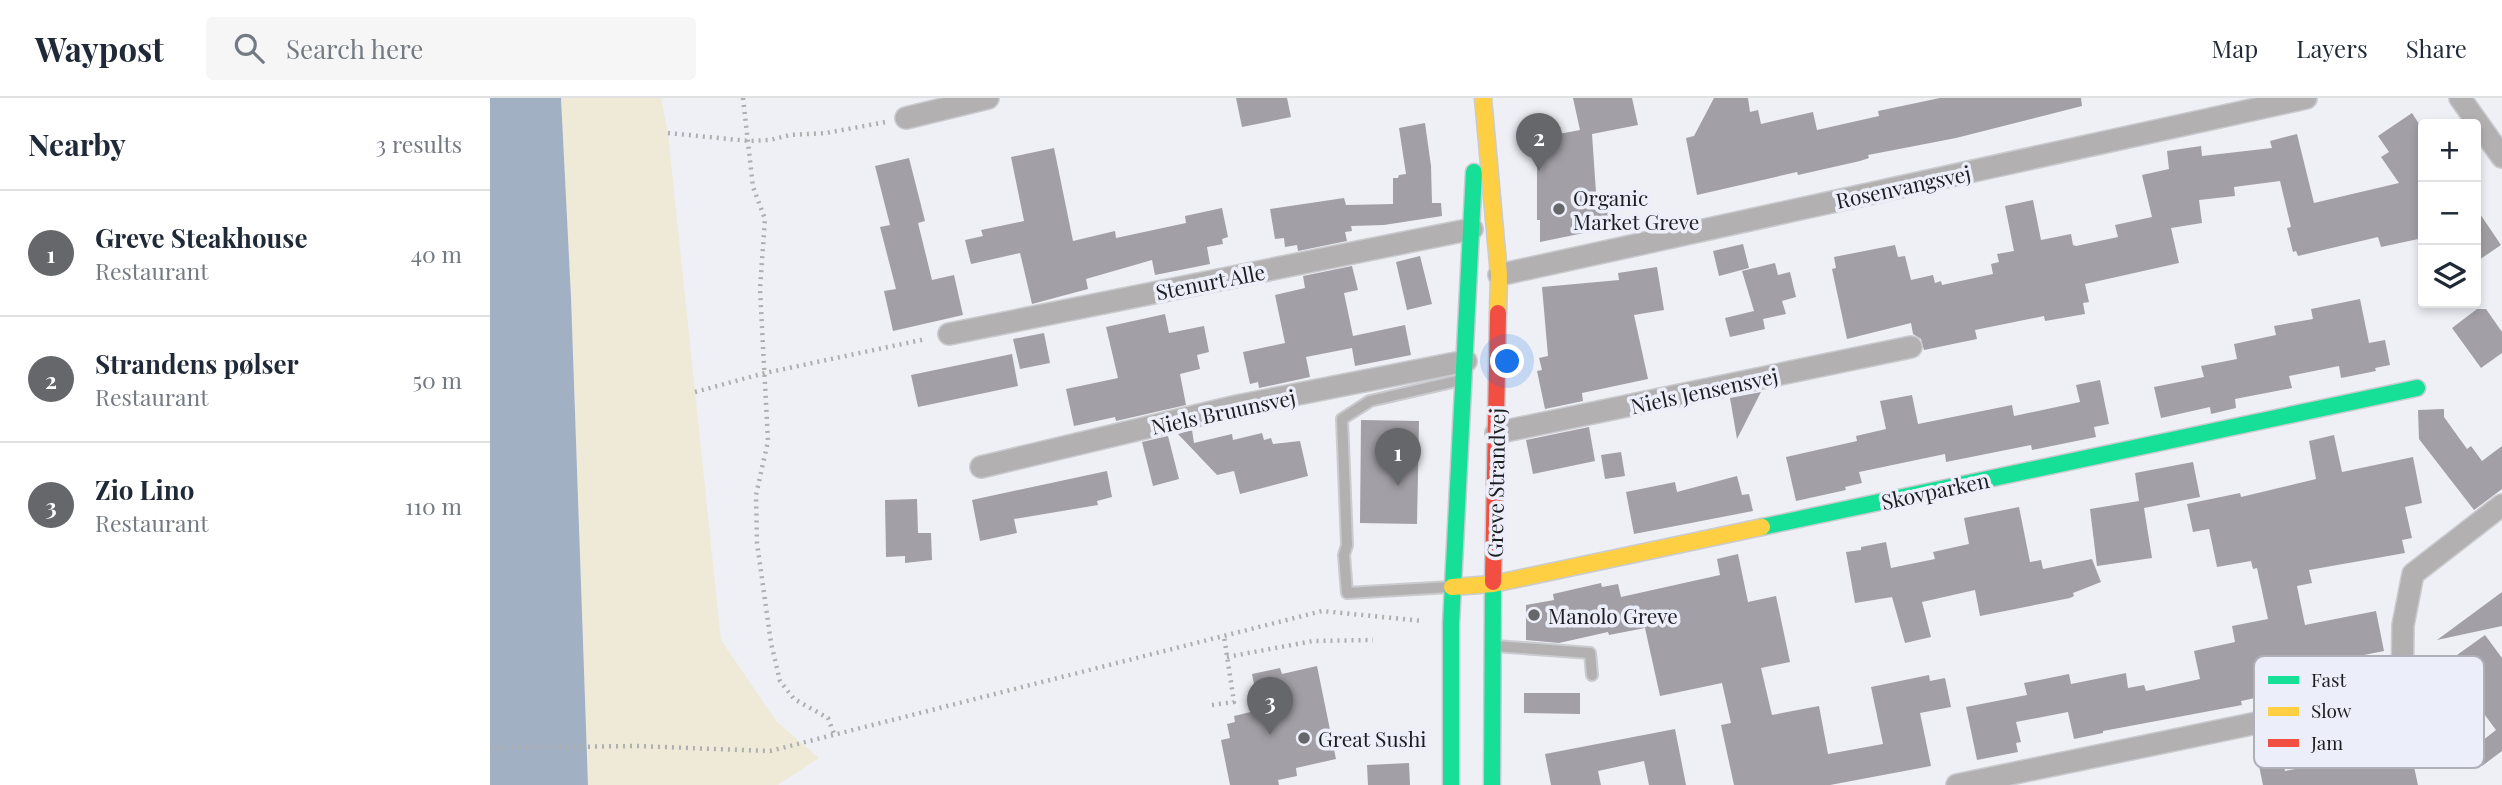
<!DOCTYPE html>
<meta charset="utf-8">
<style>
body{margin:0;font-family:"Playfair Display",serif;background:#f6f6f7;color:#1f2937}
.controls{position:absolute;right:21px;top:21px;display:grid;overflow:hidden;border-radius:7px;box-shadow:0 4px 10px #0003}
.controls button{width:63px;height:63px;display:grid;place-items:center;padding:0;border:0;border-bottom:2px solid #e0e1e3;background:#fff;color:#1f2937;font:35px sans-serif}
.you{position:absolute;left:1018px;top:264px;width:24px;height:24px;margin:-18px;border:5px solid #fff;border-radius:50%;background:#1a73e8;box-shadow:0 0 0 10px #1a73e833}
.badge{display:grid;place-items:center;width:46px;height:46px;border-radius:50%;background:#66676b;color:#fff;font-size:23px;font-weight:700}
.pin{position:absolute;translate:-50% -58px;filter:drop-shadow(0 2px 4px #0008)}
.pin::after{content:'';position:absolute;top:37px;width:24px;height:21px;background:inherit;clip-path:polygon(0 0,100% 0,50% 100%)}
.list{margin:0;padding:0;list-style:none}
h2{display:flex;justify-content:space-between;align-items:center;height:91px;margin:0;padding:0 28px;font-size:30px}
h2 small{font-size:23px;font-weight:400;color:#747a83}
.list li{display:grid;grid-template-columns:46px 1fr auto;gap:21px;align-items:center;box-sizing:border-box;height:126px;padding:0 28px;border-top:2px solid #e0e1e3}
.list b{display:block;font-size:26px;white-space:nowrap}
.list p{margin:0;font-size:23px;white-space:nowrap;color:#747a83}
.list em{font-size:23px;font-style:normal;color:#747a83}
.icon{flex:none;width:38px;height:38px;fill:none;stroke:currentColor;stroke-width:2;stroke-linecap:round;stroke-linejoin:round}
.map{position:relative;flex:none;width:2012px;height:687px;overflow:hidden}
header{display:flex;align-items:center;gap:42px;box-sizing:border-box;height:98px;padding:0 35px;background:#fff;border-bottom:2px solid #e0e1e3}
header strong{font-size:33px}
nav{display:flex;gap:38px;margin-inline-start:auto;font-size:24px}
.search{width:490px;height:63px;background:#f6f6f7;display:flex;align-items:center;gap:18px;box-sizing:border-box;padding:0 24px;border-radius:7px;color:#747a83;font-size:26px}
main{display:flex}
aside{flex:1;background:#fff}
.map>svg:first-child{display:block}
.sand{fill:#efead8}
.water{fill:#a2b0c4}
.building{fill:#a29fa6}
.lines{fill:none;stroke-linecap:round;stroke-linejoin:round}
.lane-casing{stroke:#cacbcf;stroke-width:14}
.street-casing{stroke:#cacbcf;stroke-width:24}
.fast-casing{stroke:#cacbcf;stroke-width:19}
.slow-casing{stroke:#cacbcf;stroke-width:19}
.jam-casing{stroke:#cacbcf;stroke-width:19}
.path{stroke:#aeaeaf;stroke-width:4.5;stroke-dasharray:2 5;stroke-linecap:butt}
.lane{stroke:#b2b0b1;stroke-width:10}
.street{stroke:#b2b0b1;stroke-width:21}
.fast{stroke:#16e098;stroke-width:16}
.slow{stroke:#ffcf43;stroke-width:16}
.jam{stroke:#f24e42;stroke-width:16}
.poi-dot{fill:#66676b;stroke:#eceef9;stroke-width:2.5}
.labels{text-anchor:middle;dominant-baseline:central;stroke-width:7;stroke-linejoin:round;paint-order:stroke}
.street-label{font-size:21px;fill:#1c1d20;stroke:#eceef9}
.poi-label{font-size:21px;fill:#1c1d20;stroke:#eceef9;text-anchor:start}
.key{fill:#eceef9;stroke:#aeafb8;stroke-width:2}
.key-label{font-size:19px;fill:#1c1d20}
</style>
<header>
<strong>Waypost</strong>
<div class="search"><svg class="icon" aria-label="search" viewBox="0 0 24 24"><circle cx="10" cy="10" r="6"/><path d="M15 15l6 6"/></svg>Search here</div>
<nav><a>Map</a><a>Layers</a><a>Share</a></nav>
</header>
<main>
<aside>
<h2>Nearby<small>3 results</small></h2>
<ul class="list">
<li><span class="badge">1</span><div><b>Greve Steakhouse</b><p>Restaurant</p></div><em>40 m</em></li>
<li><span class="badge">2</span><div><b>Strandens pølser</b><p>Restaurant</p></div><em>50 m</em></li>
<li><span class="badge">3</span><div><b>Zio Lino</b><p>Restaurant</p></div><em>110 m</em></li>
</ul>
</aside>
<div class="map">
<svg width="2012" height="687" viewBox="0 0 2012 687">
<rect width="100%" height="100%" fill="#eff0f6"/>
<polygon class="sand" points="71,0 171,0 178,35 231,542 287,624 329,660 288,687 98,687 81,199"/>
<polygon class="water" points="0,0 71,0 81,199 98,687 0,687"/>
<g class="building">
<polygon points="746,0 797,0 801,19 752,29"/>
<polygon points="1083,0 1142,0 1148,27 1102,36 1107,109 1118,107 1123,129 1050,144 1050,122 1047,122 1047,40 1090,32"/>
<polygon points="1224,0 1258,0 1260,14 1268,12 1271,26 1323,14 1327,32 1389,18 1388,13 1450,0 1591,0 1592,8 1466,40 1378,57 1379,60 1370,63 1308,77 1307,74 1207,97 1196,40 1204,38"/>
<polygon points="1922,15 1933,32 1933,140 1891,149 1888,139 1808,158 1806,153 1803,154 1797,130 1801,129 1790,83 1744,89 1745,98 1709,102 1712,125 1681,130 1689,165 1595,186 1599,204 1593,205 1595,216 1555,223 1554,218 1485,232 1487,241 1434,252 1431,241 1423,236 1421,225 1357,241 1342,171 1346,170 1344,159 1405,147 1408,159 1415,158 1421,182 1443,177 1445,185 1451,183 1452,187 1503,176 1501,166 1509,164 1507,156 1524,153 1515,108 1543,102 1551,142 1581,136 1583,147 1586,148 1628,139 1625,127 1662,119 1652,77 1679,71 1677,53 1711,48 1712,58 1782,50 1780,43 1807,36 1824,105 1909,85 1891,59 1899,54 1888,38"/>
<polygon points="935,25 941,68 942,105 951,105 952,118 894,127 861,128 862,133 855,134 857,143 808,153 807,147 795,149 794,140 785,141 780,111 854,100 856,107 903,106 903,80 908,80 909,77 916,76 909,30"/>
<polygon points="564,50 583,143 625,133 626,140 696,125 695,118 732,110 738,139 732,141 733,146 717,149 720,166 665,177 662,162 596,181 598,191 542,206 530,155 481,166 475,142 493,138 491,132 534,123 521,59"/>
<polygon points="419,60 435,123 428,125 442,182 464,177 473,217 403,233 394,193 406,191 390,129 400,127 385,68"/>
<polygon points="1986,110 2011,147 1986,164"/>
<polygon points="1253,146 1259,170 1229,178 1223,153"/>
<polygon points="930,158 942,206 917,212 906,164"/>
<polygon points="1285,165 1288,177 1300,174 1306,199 1292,203 1296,216 1273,221 1275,231 1240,239 1235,220 1264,213 1252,173"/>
<polygon points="862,168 868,192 854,195 863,238 915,227 921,257 865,268 862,250 816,259 820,279 769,290 768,284 760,286 753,254 795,245 785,197 815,190 813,178"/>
<polygon points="1167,169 1174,212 1144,217 1158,281 1092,295 1093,303 1055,311 1047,273 1052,272 1049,260 1058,258 1052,189 1129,182 1128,175"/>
<polygon points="1870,201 1879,245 1895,242 1900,267 1885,270 1886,273 1851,280 1849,268 1799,278 1802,290 1745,301 1746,310 1721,316 1720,309 1671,320 1664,289 1714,279 1711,268 1747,261 1744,246 1786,237 1784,228 1823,221 1821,211"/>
<polygon points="1987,211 1996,211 2012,234 2012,255 1991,270 1962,230"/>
<polygon points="675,216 679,235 714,228 719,254 707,257 710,271 690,276 696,307 626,323 625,319 584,328 576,291 628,280 616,229"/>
<polygon points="554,235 560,265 530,271 523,241"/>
<polygon points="522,256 528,288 428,309 421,277"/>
<polygon points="1610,282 1619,326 1604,329 1606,339 1542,352 1541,347 1456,364 1455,356 1369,374 1372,385 1355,389 1356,392 1306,403 1296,359 1367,343 1366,338 1396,331 1390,303 1422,297 1428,326 1522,307 1524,318 1590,304 1586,287"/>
<polygon points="1271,294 1247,341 1240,300"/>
<polygon points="1954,311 1954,319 1977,351 1981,348 1992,363 2012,348 2012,391 1984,412 1929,341 1928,312"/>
<polygon points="871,322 929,323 927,426 870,425"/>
<polygon points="1099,329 1105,363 1043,376 1036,342"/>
<polygon points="702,332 704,345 742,336 743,342 772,335 774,342 781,340 783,346 810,343 818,378 750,396 744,373 727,377 688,336"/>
<polygon points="1844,337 1852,374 1923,359 1932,405 1915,409 1922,440 1912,442 1915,455 1819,472 1822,485 1807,488 1815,527 1886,513 1894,553 1864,559 1871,590 1846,595 1841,572 1796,582 1798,593 1751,603 1752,607 1613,633 1613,635 1584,641 1578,614 1526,624 1531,644 1526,645 1528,654 1487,662 1476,609 1537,597 1534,585 1579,576 1581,586 1636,575 1638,590 1654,587 1656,593 1710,581 1704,553 1745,544 1742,528 1778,521 1767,470 1763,471 1761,463 1727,469 1719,431 1703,434 1697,406 1750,395 1751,399 1826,381 1819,343"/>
<polygon points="678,338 689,381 663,388 652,344"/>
<polygon points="1131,354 1135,378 1115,381 1111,357"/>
<polygon points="1703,364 1710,399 1654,410 1662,460 1607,468 1600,411 1649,403 1645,375"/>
<polygon points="617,373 622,399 607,403 608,407 524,421 527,435 490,443 482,402"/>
<polygon points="1247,378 1252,397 1259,396 1263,413 1144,436 1136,394 1185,384 1187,394"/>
<polygon points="427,401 428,435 441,435 442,462 415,465 415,458 396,459 395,402"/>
<polygon points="1529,409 1540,464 1551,462 1553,471 1602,461 1611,484 1583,495 1584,498 1580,500 1490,518 1485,492 1432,504 1441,539 1415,545 1402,499 1365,505 1356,454 1371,452 1371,449 1396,444 1401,470 1445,461 1443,454 1479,446 1474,420"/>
<polygon points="1248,456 1258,504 1286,498 1300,564 1271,570 1282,617 1329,608 1338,656 1393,646 1381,589 1439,577 1440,583 1455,580 1461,609 1430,615 1441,668 1340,687 1244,687 1231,627 1241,625 1232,585 1170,598 1155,530 1119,537 1118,534 1069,545 1036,542 1036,507 1064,502 1063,496 1111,485 1112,489 1128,486 1131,499 1230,477 1227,461"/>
<polygon points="2012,494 2012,528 1947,542"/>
<polygon points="1995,537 2012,560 2012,653 1992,668 1979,653 2006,632 1972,586 1965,591 1962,587 1952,594 1939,577"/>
<polygon points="827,568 846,661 806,670 807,678 788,682 789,687 740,687 731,642 740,640 737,626 745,624 744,618 769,612 762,576 790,570 792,576"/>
<polygon points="1034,595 1090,595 1090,616 1034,615"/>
<polygon points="1185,631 1196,687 1159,687 1154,663 1108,673 1111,687 1061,687 1055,656"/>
<polygon points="1788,639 1795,673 1857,661 1858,669 1921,655 1928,687 1773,687 1764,644"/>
<polygon points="919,665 920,687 878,687 877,667"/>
</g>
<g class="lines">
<g class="lane-casing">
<g id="lane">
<polyline points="960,489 857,495 854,457 857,447 852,321 880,303 971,282"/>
<polyline points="1005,548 1100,555 1102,577"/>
</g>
</g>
<g class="street-casing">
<g id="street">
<polyline points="1970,0 2012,59"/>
<polyline points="416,20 498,0"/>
<polyline points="1009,177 1816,0"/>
<polyline points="459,236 982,131"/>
<polyline points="1006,335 1421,249"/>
<polyline points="491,369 747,308 976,263"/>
<polyline points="1467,687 1912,595 1913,527 1923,476 2012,407"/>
</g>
</g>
<g class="fast-casing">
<g id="fast">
<polyline points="1272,429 1927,290"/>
<polyline points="961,687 961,526 984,74"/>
<polyline points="1002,687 1003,484"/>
</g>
</g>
<g class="slow-casing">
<g id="slow">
<polyline points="993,0 1009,177 1008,215"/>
<polyline points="962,489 1003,486 1272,429"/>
</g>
</g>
<g class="jam-casing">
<polyline id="jam" points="1003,484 1008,215"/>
</g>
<g class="path">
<polyline points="253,0 263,89 275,121 270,191 278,343 266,397 267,445 281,545 290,583 304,601 338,620 344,636"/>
<polyline points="178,35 259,43 280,42 300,37 336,35 396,24"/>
<polyline points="205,294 275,275 436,241"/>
<polyline points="737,559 823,543 883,542"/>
<polyline points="722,607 744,604 734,538"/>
<polyline points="0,650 146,648 280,653 832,513 933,523"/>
</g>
<use href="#lane" class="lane"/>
<use href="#street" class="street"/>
<use href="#fast" class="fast"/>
<use href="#slow" class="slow"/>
<use href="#jam" class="jam"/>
</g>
<g class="poi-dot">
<circle cx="1069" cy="111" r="7"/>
<circle cx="1044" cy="517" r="7"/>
<circle cx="814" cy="640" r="7"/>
</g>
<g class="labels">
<g class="street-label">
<text transform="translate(1413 88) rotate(-12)">Rosenvangsvej</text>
<text transform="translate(720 183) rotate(-11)">Stenurt Alle</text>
<text transform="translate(1214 292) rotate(-12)">Niels Jensensvej</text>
<text transform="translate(733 313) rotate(-12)">Niels Bruunsvej</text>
<text transform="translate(1005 385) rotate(-89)">Greve Strandvej</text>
<text transform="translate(1445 392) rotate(-12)">Skovparken</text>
</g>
<g class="poi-label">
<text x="1083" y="99">Organic<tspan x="1083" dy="24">Market Greve</tspan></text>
<text x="1058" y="517">Manolo Greve</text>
<text x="828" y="640">Great Sushi</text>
</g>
</g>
<rect x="1764" y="558" width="230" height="112" rx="10" class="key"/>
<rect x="1778" y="578" width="31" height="8" fill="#16e098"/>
<rect x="1778" y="609" width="31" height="9" fill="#ffcf43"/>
<rect x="1778" y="641" width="31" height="8" fill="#f24e42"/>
<g class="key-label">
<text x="1821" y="589">Fast</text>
<text x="1821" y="620">Slow</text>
<text x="1821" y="652">Jam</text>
</g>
</svg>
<div class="controls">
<button>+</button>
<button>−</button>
<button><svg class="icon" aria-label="layers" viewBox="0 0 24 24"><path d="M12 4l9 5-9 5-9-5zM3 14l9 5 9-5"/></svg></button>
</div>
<div class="you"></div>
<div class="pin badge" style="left:908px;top:388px">1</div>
<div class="pin badge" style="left:1049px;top:73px">2</div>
<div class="pin badge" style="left:780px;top:637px">3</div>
</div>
</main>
